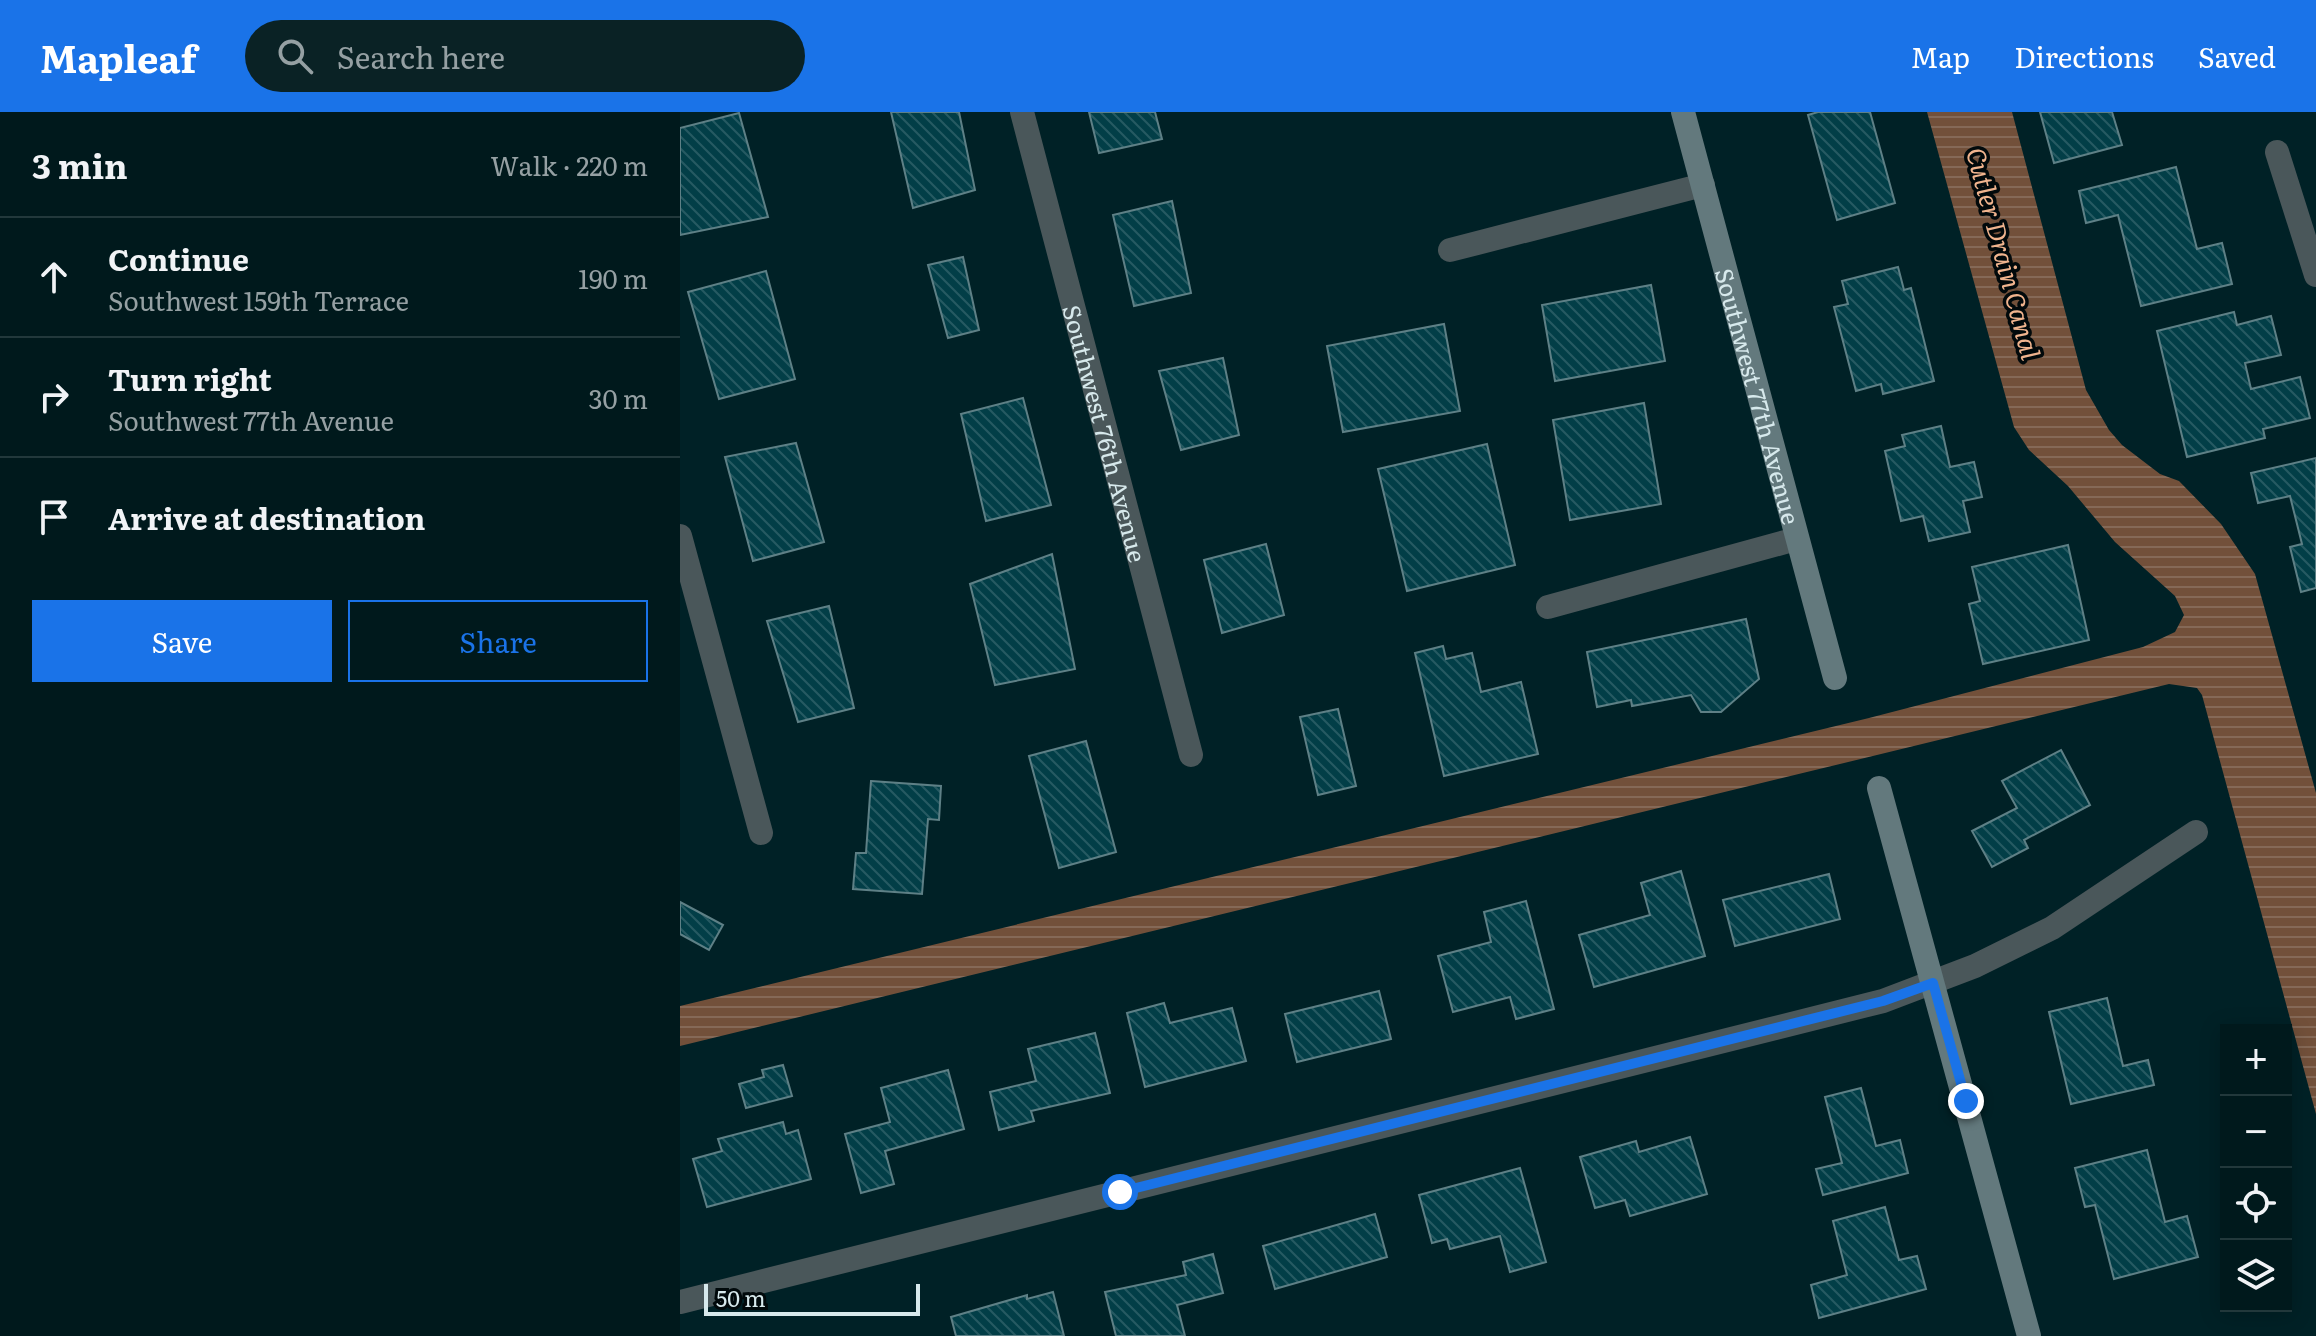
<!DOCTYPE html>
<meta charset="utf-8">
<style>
body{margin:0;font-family:Literata,serif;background:#0a2225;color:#f1f3f6}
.controls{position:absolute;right:24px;bottom:24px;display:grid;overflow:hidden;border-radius:0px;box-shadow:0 4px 20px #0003}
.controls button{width:72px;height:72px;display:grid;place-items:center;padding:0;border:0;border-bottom:2px solid #22383b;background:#00191c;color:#f1f3f6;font:40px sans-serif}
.scale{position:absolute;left:24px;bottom:20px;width:216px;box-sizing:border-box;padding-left:8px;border:4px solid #d7e9ec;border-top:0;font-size:22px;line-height:28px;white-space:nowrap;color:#d7e9ec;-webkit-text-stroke:6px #01090b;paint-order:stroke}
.stop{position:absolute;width:24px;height:24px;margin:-18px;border:6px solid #1a73e8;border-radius:50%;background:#fff}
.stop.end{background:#1a73e8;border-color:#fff;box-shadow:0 2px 8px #0008}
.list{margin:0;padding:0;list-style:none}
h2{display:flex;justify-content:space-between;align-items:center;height:104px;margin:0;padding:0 32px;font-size:34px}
h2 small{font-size:26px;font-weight:400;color:#95a0a3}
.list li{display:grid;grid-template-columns:52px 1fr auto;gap:24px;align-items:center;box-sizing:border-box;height:120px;padding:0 32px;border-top:2px solid #22383b}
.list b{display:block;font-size:30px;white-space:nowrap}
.list p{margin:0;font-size:26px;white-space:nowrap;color:#95a0a3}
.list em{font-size:26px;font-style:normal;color:#95a0a3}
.actions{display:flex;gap:16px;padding:24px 32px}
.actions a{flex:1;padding:18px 0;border:2px solid #1a73e8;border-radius:0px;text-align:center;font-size:28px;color:#1a73e8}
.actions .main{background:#1a73e8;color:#fff}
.icon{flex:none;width:44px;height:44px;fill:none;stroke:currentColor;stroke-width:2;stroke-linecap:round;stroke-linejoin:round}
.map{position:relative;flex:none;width:1636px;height:1224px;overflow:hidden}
header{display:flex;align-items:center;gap:48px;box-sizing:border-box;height:112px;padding:0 40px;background:#1a73e8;color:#fff}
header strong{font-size:38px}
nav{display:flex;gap:44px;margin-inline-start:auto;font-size:28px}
.search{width:560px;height:72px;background:#0a2225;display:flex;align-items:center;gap:20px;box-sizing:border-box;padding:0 28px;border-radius:44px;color:#95a0a3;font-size:30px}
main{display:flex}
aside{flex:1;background:#00191c}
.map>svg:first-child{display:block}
.water{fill:url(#water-rules)}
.building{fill:url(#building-back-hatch);stroke:#5e8086;stroke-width:2}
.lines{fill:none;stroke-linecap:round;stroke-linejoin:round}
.street{stroke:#4a575a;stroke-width:24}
.secondary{stroke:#63797d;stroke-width:24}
.route{stroke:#1a73e8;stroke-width:10}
.labels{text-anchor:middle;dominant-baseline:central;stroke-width:7;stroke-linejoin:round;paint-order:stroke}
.street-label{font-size:24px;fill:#d7e9ec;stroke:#01090b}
.water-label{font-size:26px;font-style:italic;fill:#f0b48e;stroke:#01090b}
</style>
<header>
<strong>Mapleaf</strong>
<div class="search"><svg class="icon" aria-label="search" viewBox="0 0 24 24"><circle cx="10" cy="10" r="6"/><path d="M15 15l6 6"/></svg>Search here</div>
<nav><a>Map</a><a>Directions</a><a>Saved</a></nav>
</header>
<main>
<aside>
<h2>3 min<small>Walk · 220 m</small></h2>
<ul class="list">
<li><svg class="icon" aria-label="ahead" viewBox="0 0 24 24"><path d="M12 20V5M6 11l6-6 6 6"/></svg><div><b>Continue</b><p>Southwest 159th Terrace</p></div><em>190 m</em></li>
<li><svg class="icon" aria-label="right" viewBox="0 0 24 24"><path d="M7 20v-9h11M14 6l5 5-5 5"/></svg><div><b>Turn right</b><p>Southwest 77th Avenue</p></div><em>30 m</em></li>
<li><svg class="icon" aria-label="arrive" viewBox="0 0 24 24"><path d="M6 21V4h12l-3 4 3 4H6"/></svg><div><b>Arrive at destination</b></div></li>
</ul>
<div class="actions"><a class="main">Save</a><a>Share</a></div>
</aside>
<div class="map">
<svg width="1636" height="1224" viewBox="0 0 1636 1224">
<defs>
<pattern id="water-rules" width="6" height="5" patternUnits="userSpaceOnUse" patternTransform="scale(2)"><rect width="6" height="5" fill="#72503a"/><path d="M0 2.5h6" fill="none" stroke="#856957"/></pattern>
<pattern id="building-back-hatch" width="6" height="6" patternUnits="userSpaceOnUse" patternTransform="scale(2)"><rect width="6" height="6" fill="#023e47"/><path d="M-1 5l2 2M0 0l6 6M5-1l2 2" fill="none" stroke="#265a62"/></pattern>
</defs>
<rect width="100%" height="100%" fill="#002126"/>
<polygon class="water" points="1247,0 1332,0 1406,278 1429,318 1442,333 1480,362 1499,369 1541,412 1575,462 1636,681 1636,1002 1522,583 1517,576 1489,572 0,934 0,894 1189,606 1463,535 1495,520 1504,503 1495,484 1435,430 1388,374 1349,338 1334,315"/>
<g class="building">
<polygon points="211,0 279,0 295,78 233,96"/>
<polygon points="409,0 475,0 482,27 419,41"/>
<polygon points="1138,0 1190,0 1215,91 1157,108 1128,3"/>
<polygon points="1360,0 1432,0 1442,33 1374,51"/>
<polygon points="59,1 88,105 0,123 0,16"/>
<polygon points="1496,55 1517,137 1542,131 1552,172 1461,194 1438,103 1406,111 1399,79"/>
<polygon points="492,89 511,181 454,194 433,103"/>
<polygon points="283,145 299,218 268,226 248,153"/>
<polygon points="1218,155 1224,178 1231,176 1254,269 1203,282 1201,272 1176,279 1154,195 1168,192 1162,169"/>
<polygon points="86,159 115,267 39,287 8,180"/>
<polygon points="971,173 985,249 875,269 862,193"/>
<polygon points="1554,200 1557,213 1591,204 1601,243 1565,251 1571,277 1620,265 1630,306 1583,317 1585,326 1507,345 1477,219"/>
<polygon points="764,212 780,299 663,320 647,234"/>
<polygon points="543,246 559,323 501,338 479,259"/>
<polygon points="343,286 371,393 306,409 281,302"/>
<polygon points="964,291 981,392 890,408 873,308"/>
<polygon points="1261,314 1270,355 1294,350 1302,385 1283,389 1290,420 1249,429 1243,404 1221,409 1205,339 1225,334 1222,323"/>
<polygon points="116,331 144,430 73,449 45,345"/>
<polygon points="807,332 835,453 727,479 698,357"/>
<polygon points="1636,346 1636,476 1621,480 1610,435 1622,432 1610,384 1578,391 1571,361"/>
<polygon points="586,432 604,503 542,521 524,448"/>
<polygon points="1388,433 1409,528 1303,552 1289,492 1300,489 1292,455"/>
<polygon points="372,442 395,557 315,573 290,472"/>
<polygon points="149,494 174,596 118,610 87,509"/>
<polygon points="1066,507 1079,567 1041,600 1021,600 1011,583 952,594 951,588 917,595 907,540"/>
<polygon points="763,534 766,547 792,541 801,580 841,570 858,642 764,664 735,541"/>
<polygon points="658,597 676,674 638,683 620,605"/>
<polygon points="406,629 436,740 379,756 349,644"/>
<polygon points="1381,638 1410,693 1344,728 1348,736 1312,755 1292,719 1337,696 1322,669"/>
<polygon points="191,669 261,674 259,708 248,707 242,782 173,777 176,741 186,741"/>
<polygon points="1001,759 1025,844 914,875 899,823 970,803 961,771"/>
<polygon points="1149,762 1160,807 1055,834 1043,788"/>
<polygon points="846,789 874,897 836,907 830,885 773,900 758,844 811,830 804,800"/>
<polygon points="0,790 43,813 29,838 0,822"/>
<polygon points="699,879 711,927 617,950 605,902"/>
<polygon points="1427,886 1443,954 1468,948 1474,973 1391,992 1369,900"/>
<polygon points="484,891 490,911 552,896 566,949 465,975 447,901"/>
<polygon points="415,921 430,981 351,999 354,1009 319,1018 310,980 356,969 348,937"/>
<polygon points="103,953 112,984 66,996 59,972 84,965 82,958"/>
<polygon points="268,958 284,1017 205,1039 214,1072 181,1081 165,1022 210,1010 201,976"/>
<polygon points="1181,976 1196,1034 1220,1028 1228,1061 1143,1083 1136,1057 1162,1051 1145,985"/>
<polygon points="103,1010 106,1022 118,1018 131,1067 27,1095 13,1047 42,1039 38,1027"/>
<polygon points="1010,1025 1027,1082 950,1104 945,1088 915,1096 900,1045 956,1029 959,1040"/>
<polygon points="1467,1038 1485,1110 1507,1104 1518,1145 1434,1167 1415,1093 1405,1095 1395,1056"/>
<polygon points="840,1056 866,1150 830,1160 820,1124 770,1137 767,1127 752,1131 739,1083"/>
<polygon points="1205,1095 1219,1148 1237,1144 1246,1177 1139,1206 1131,1173 1167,1163 1153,1109"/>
<polygon points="695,1102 707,1145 595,1177 583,1134"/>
<polygon points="533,1142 543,1181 497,1193 505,1224 436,1224 425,1180 506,1163 503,1150"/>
<polygon points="373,1180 384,1224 276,1224 271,1205 347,1183 347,1187"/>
</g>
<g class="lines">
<g class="street">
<path id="s1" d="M342 0 511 643"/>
<polyline points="1597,40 1636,163"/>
<polyline points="770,138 1023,73"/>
<polyline points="0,424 81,721"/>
<polyline points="868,495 1116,427"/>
<polyline points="0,1190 1203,889 1295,854 1372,816 1516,720"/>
</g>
<g class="secondary">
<path id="s2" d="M1003 0 1155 566"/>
<polyline points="1199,676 1349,1224"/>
</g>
</g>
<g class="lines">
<polyline class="route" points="440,1080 1203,889 1253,871 1286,989"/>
</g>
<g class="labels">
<g class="street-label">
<text stroke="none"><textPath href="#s2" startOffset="294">Southwest 77th Avenue</textPath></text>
<text stroke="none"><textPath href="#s1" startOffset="332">Southwest 76th Avenue</textPath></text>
</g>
<g class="water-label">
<text transform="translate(1325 141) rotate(75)">Cutler Drain Canal</text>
</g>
</g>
</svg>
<div class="controls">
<button>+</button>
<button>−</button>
<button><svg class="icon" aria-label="locate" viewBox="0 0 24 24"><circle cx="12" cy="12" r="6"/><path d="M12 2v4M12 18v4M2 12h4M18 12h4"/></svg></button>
<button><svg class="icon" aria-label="layers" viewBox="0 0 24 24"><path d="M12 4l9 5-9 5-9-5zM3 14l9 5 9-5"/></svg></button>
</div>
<div class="scale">50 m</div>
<div class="stop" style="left:440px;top:1080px"></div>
<div class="stop end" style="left:1286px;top:989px"></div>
</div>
</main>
